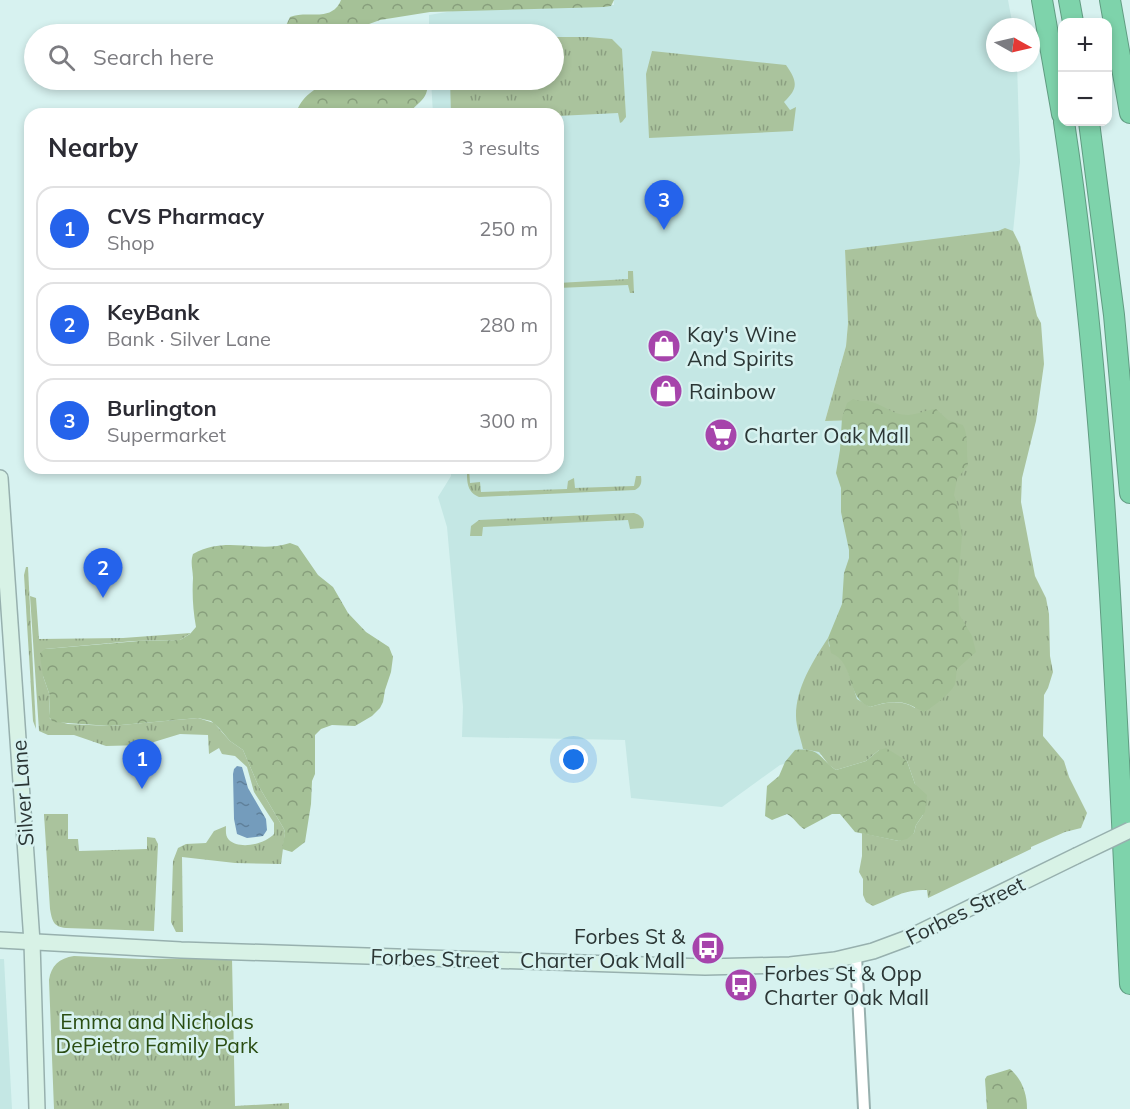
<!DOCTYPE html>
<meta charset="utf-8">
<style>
body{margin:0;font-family:Mulish,sans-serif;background:#f7f7f7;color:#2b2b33}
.controls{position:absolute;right:18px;top:18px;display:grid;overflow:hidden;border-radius:12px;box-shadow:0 3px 9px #0003}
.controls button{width:54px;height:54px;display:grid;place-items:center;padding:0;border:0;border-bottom:2px solid #e1e1e2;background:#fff;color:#2b2b33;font:30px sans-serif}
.compass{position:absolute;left:986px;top:18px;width:54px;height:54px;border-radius:50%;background:#fff;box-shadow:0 3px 9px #0003;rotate:98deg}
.you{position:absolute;left:574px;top:760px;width:21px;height:21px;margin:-15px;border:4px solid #fff;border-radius:50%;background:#1a73e8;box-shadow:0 0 0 9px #1a73e833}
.badge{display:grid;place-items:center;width:39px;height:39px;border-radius:50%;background:#2563eb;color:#fff;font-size:20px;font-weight:700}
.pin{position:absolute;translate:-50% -50px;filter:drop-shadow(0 2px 3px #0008)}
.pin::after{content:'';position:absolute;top:32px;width:21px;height:18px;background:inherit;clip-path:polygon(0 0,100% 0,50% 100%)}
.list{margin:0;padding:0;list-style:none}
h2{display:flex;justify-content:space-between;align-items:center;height:78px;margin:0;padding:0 24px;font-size:26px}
h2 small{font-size:20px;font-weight:400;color:#7c7c81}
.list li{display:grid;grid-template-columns:39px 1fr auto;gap:18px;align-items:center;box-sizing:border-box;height:84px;margin:0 12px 12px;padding:0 12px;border:2px solid #e1e1e2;border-radius:18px}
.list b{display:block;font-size:22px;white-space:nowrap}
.list p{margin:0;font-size:20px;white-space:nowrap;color:#7c7c81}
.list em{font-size:20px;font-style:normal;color:#7c7c81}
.icon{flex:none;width:33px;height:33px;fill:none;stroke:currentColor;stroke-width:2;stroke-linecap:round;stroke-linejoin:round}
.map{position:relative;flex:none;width:1130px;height:1109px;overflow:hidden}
.search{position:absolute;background:#fff;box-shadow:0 3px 9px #0003;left:24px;top:24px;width:540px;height:66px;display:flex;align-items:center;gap:15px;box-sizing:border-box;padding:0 21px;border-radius:33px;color:#7c7c81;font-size:22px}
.panel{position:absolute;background:#fff;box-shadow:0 3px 9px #0003;left:24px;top:108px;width:540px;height:366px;border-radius:18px}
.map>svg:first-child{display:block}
.built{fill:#c4e7e4}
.grass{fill:url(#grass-tufts)}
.forest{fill:url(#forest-crowns)}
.water{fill:url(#water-ripples)}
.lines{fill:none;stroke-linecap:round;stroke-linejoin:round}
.minor-casing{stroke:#97b0ae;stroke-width:14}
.secondary-casing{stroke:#97b0ae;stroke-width:18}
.motorway-casing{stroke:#619c82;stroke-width:22}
.minor{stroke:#fff;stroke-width:10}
.secondary{stroke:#d8f2e6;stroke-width:15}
.motorway{stroke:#7ed3ab;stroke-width:20}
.secondary-bridge-casing{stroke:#97b0ae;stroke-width:18;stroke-linecap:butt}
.secondary-bridge{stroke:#d8f2e6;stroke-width:15}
.labels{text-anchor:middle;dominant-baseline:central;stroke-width:5;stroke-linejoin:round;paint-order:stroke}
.poi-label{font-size:21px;fill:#2b3635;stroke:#d7f2f0;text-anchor:start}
.street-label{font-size:21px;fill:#2b3635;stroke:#d7f2f0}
.park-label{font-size:21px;fill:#2a4d12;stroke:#d7f2f0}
</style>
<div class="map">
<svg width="1130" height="1109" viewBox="0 0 1130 1109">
<defs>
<pattern id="grass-tufts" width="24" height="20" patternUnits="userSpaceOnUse" patternTransform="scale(1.5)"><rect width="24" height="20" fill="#aac39d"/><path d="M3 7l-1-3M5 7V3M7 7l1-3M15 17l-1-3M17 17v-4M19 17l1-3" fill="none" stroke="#8b9f81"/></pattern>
<pattern id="forest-crowns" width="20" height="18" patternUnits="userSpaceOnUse" patternTransform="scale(1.5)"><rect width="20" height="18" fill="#a5c197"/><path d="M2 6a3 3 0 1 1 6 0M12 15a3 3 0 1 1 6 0" fill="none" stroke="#879e7c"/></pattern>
<pattern id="water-ripples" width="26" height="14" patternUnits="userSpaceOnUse" patternTransform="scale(1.5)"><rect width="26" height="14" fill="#749cbc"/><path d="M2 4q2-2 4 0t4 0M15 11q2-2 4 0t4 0" fill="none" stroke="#5f809a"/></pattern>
</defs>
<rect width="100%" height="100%" fill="#d7f2f0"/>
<g class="built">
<polygon points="614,0 1008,0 1013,27 995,27 995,63 1017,63 1020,162 1013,232 845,250 848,323 846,346 825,421 896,419 858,746 780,765 722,807 631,798 625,740 462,737 463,707 447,527 438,497 451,476 451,468 558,468 558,114 433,114 431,80 554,80 554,34 429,34 429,15 488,5 614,5"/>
<polygon points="0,959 4,959 12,1109 0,1109"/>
</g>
<g class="grass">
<polygon points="554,37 588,37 612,39 622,49 626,117 622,122 620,123 618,113 558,116 558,114 451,114 450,80 554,80"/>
<path d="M652 51 786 65C798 82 798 89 784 102L790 110 796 107 793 131 649 138 646 74Z"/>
<path d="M1005 228 1013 231 1020 245 1037 316 1041 323 1044 364 1036 421 1022 478 1021 502 1035 576 1046 598 1049 614 1050 656 1053 672 1048 688 1044 695 1043 736 1064 761 1069 777 1087 813 1081 828 1065 832 1031 847V849L928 898 927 890C901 890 896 897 873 906L866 902 863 895V879L859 872 862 856V833L899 841 914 833 916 825 923 815 915 784 907 761 879 750 866 761 836 770 829 765 819 752 803 749C801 739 796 727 796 716 796 687 813 661 828 638L829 646 845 662 857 699 870 707C885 702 901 699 915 708L896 419 825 421 846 346 848 323 845 250 998 231Z"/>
<polygon points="628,271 633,271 634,293 630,293 628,285 558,288 558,283 628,279"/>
<path d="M467 468H469L470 483 480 482 481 492 567 489 568 481 574 478 575 488 634 486 636 476H641C642 483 641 487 635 490L479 497C466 492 467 480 467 468Z"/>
<path d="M634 513C642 515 646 521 643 528L630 529 628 520 483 527 482 536H470L471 526 479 520Z"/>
<polygon points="26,567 28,567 36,729 33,721 24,575"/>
<path d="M30 596 36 598 39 639 123 638 191 633 180 640 134 641 45 649 43 676 50 696 49 713 50 719 68 724 110 726 198 718 214 723 230 741 243 750 258 785 284 829 285 833 281 864 235 863 182 857 183 932H176L171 922 173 861 178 848 186 844 206 843 214 831 226 826C226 830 225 836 229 840 240 850 265 844 274 834V823L254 792 247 767 235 756 222 754 219 748 209 754 208 735 180 734 144 745 106 746 74 735H48L39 731Z"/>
<path d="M44 814H68V839H78L79 851 147 849V837L155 838 158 844 154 931 66 928C53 927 52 920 50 909Z"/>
<path d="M74 956 142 959 232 958 235 1106 289 1103V1109H54L49 980C51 966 59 958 74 956Z"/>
</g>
<g class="forest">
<path d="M341 0H614L611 6 604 7 430 12 380 20 342 34H282L290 17C307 10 332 23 341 0Z"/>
<path d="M332 80H428C428 101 420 99 409 114H296C300 97 317 87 332 80Z"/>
<path d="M853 399C860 402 866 400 872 402 886 406 892 415 908 415 919 414 926 410 936 409L948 420 963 425C969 436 966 452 968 465L957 479 954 495 957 503 962 536 958 582 959 614 972 636 976 652 957 669C956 673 956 680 955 684 953 691 931 709 924 712 919 710 915 707 910 705 897 699 883 703 870 707 845 698 856 663 831 653L828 638 842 604 844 573 849 558V550L841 512V488L836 473 840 450 842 418 847 403Z"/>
<path d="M290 543 298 546 318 575 333 587 348 613 366 632 389 647 393 657 391 672 385 690 383 702 380 708 372 716 355 726 332 725 321 729 315 735V774L312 781 311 804 305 842 292 852 282 849 285 833 284 829 258 785 243 750 230 741 219 728 211 721 198 718 110 726 53 722 49 717 50 696 43 676 40 656V653L45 649 139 641 180 640 190 634 196 627C193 610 192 595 193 578 193 570 190 563 193 554 227 535 257 554 290 543Z"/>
<path d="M886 748 907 761 915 784 927 795 925 812 916 825 914 833 907 839 899 841 855 832 840 814H832L804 829C797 825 795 818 787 814L772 820 765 816 767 786 779 776 785 762 795 750C820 747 819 758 836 770L866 761 879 750Z"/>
<path d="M1010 1069C1022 1079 1027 1094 1027 1109H987L985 1079 987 1076Z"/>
</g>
<polygon class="water" points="237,766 242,767 248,788 266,819 267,830 263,836 247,838 237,834 234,819 233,774 234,769"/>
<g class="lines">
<g class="minor-casing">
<polyline id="minor" points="856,956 864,1109"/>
</g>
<g class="secondary-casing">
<g id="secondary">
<polyline points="0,478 32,942 37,1109"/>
<polyline points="0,940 181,950 705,967 790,965 835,960 873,951 908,938 1076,856"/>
</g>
</g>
<g class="motorway-casing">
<g id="motorway">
<polyline points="1042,0 1062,114"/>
<polyline points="1069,0 1073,22"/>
<polyline points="1110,0 1130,113"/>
<path d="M1064 122C1107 407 1115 696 1130 984"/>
<polyline points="1089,122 1114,315 1130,493"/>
</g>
</g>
<use href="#minor" class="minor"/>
<use href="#secondary" class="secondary"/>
<use href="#motorway" class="motorway"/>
<g class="secondary-bridge-casing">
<polyline id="secondary-bridge" points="1076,856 1130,830"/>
</g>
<use href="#secondary-bridge" class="secondary-bridge"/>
</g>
<defs>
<g id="shop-disc" transform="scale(1.725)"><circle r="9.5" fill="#a644ab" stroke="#d7f2f0"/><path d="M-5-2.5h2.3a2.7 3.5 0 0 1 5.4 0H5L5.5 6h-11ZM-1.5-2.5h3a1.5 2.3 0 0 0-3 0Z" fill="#fff"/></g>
<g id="supermarket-disc" transform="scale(1.725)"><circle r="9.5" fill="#a644ab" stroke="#d7f2f0"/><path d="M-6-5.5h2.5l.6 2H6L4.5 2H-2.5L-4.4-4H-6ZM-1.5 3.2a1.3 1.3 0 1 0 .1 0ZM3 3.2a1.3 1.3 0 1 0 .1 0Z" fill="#fff"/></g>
<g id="bus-disc" transform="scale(1.725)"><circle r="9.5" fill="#a644ab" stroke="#d7f2f0"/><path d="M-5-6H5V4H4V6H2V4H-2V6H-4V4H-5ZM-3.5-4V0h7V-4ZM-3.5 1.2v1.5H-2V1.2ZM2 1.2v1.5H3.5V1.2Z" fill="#fff"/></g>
</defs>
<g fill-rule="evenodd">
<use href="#shop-disc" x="664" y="346"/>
<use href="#shop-disc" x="666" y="391"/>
<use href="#supermarket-disc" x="721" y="435"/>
<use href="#bus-disc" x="708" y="948"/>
<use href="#bus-disc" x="741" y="985"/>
</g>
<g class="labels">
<g class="poi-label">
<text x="687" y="334">Kay's Wine<tspan x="687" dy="24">And Spirits</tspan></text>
<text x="689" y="391">Rainbow</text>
<text x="744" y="435">Charter Oak Mall</text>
<text x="685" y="936" text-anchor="end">Forbes St &amp;<tspan x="685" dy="24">Charter Oak Mall</tspan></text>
<text x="764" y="973">Forbes St &amp; Opp<tspan x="764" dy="24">Charter Oak Mall</tspan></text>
</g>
<g class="street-label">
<text transform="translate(22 793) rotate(-94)">Silver Lane</text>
<text transform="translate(965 910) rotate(-26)">Forbes Street</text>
<text transform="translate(435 958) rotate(2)">Forbes Street</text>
</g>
<g class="park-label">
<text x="157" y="1021">Emma and Nicholas<tspan x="157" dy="24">DePietro Family Park</tspan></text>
</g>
</g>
</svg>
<div class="controls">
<button>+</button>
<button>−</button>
</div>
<svg class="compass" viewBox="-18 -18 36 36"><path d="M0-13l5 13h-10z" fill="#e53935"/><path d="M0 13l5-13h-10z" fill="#7c7c81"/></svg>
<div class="you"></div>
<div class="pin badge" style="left:142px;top:789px">1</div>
<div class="pin badge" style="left:103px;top:598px">2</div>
<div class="pin badge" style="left:664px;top:230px">3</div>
<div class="search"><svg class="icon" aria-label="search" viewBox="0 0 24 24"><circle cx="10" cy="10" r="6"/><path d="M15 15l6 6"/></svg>Search here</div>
<section class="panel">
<h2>Nearby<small>3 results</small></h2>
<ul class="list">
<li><span class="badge">1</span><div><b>CVS Pharmacy</b><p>Shop</p></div><em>250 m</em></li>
<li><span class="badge">2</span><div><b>KeyBank</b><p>Bank · Silver Lane</p></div><em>280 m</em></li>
<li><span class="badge">3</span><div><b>Burlington</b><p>Supermarket</p></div><em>300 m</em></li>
</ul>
</section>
</div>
